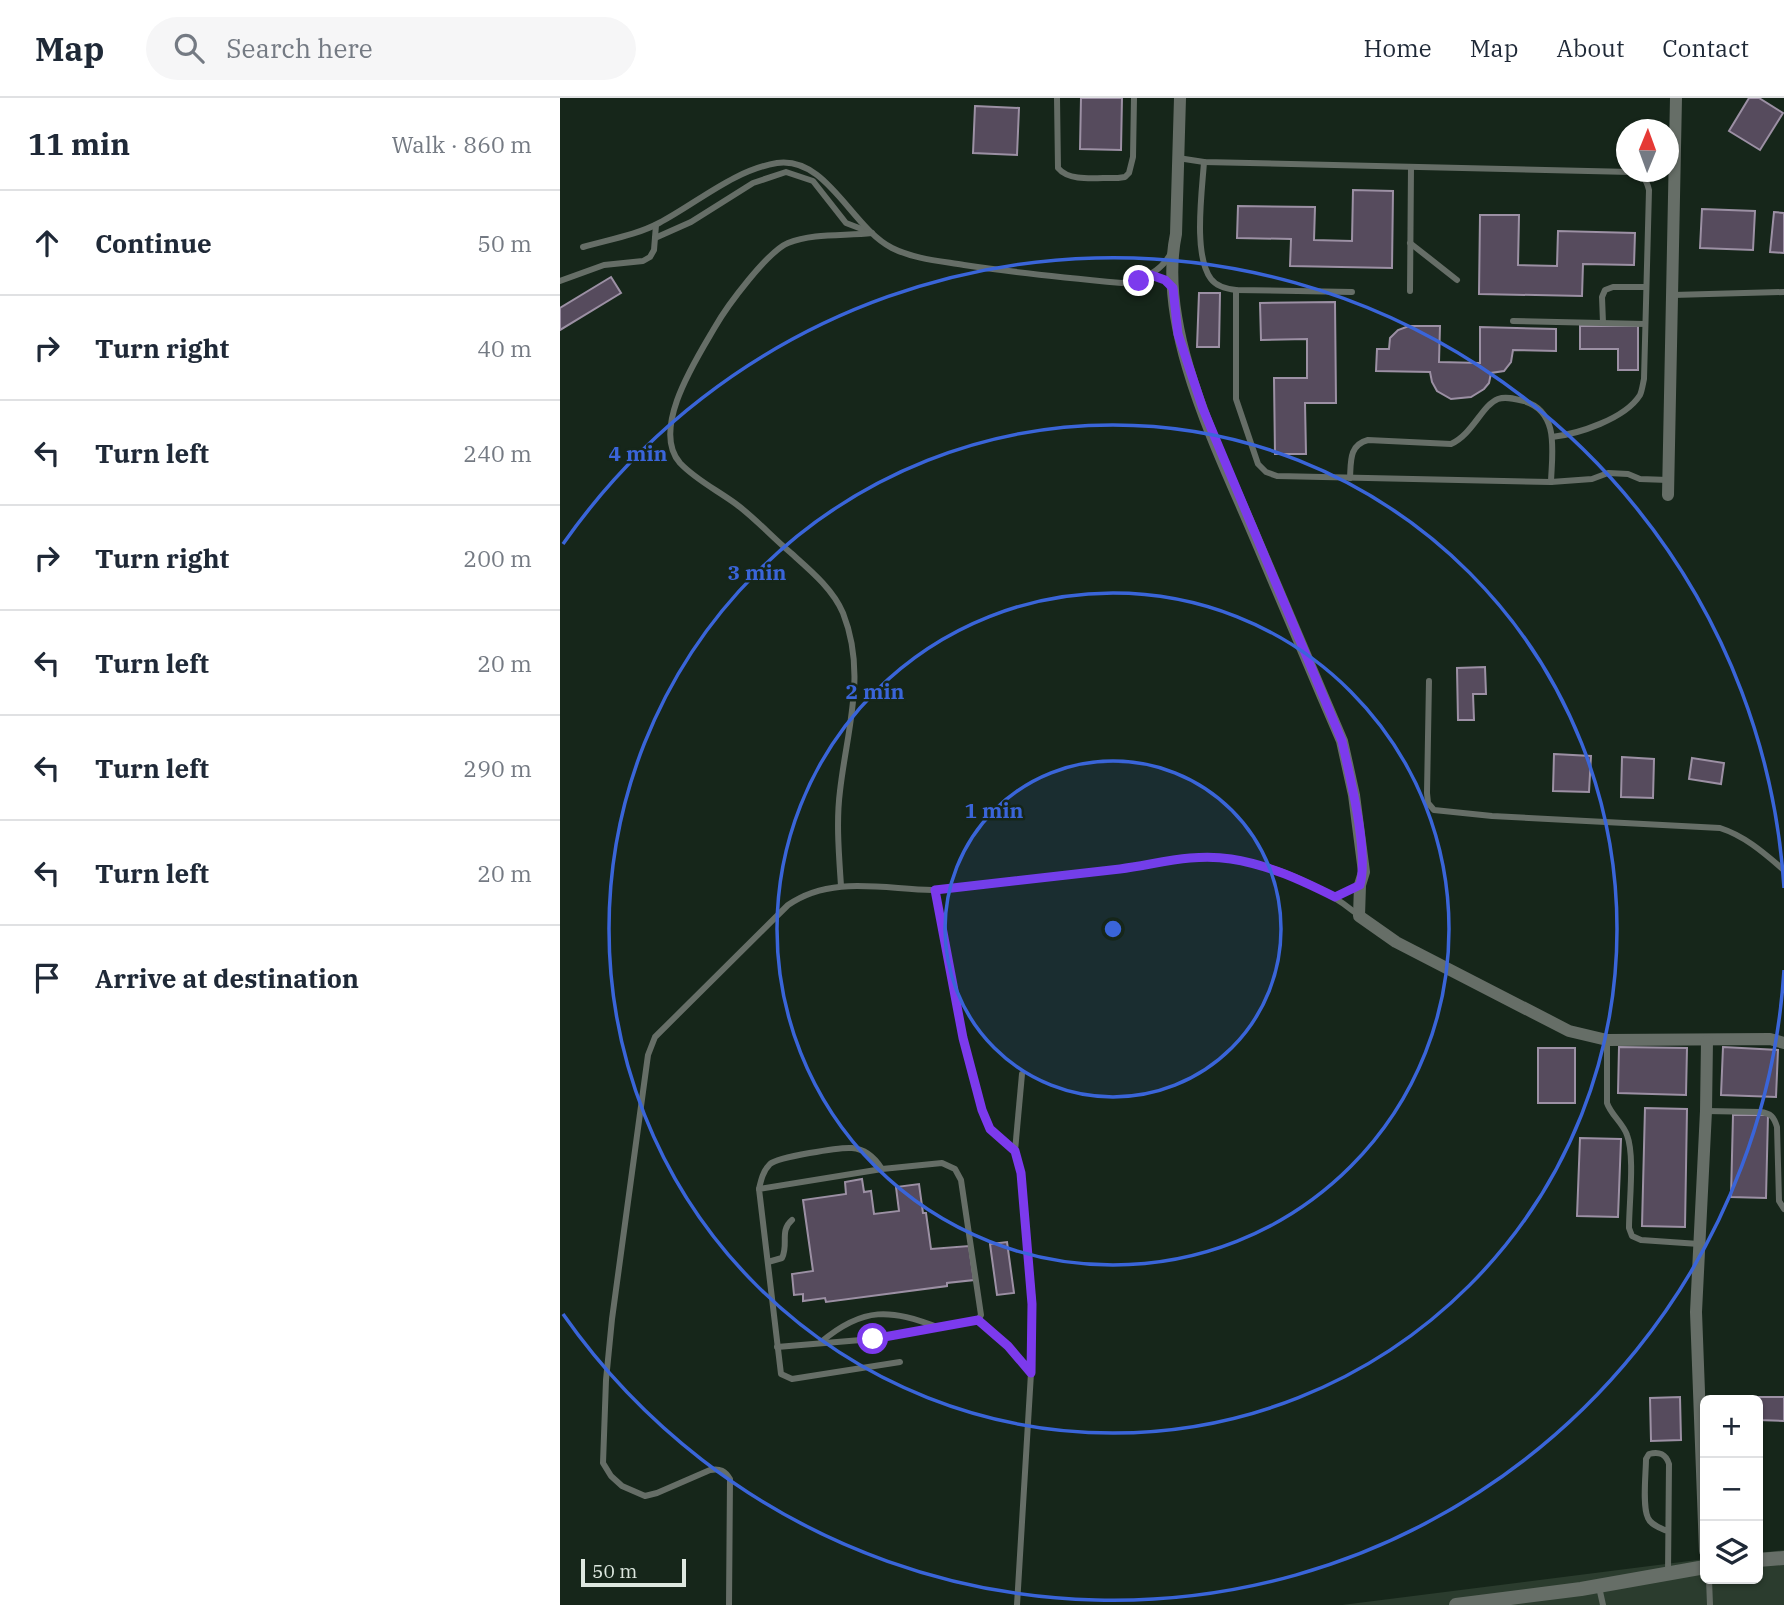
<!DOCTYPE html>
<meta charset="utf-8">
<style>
body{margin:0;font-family:"IBM Plex Serif",serif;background:#f6f6f7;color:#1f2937}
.controls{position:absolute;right:21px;bottom:21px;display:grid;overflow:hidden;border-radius:10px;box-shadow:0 2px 5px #0004}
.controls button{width:63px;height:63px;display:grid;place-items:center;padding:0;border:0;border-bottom:2px solid #e0e1e3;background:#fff;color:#1f2937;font:35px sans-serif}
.compass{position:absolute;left:1056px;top:21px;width:63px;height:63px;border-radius:50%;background:#fff;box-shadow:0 2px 5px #0004;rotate:1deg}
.scale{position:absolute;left:21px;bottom:18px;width:105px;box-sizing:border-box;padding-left:7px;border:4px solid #dee8e0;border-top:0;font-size:19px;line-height:24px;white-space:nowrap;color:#dee8e0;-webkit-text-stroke:5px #16261a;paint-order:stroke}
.stop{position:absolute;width:21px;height:21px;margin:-16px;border:5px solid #7c3aed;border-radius:50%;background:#fff}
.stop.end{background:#7c3aed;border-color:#fff;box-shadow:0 2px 7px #0008}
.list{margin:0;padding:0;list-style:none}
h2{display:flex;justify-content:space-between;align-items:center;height:91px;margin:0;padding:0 28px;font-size:30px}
h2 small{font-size:23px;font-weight:400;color:#747a83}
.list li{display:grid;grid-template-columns:46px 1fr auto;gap:21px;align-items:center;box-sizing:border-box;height:105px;padding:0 28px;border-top:2px solid #e0e1e3}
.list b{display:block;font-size:26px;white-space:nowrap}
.list em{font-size:23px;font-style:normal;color:#747a83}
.icon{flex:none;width:38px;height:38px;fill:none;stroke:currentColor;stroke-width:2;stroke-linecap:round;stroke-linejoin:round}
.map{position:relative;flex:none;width:1224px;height:1507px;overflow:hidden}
header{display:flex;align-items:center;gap:42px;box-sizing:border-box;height:98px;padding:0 35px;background:#fff;border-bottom:2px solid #e0e1e3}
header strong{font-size:33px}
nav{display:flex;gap:38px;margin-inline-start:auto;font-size:24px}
.search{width:490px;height:63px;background:#f6f6f7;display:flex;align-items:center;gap:18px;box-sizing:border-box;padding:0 24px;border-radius:38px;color:#747a83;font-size:26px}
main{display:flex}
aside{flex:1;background:#fff}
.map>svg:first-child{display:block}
.green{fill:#2b3c2e}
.building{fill:#564b5d;stroke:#9c90a4;stroke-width:2}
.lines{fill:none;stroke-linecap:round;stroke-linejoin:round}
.service{stroke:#666e67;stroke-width:6}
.minor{stroke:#666e67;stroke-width:12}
.tertiary{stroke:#666e67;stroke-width:14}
.route{stroke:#7c3aed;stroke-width:9}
.ring{fill:none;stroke:#3a65d9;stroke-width:3.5}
.centre{fill:#3a65d9;stroke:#16261a;stroke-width:3.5}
.ring-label{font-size:21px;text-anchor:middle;font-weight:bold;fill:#3a65d9;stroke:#16261a;stroke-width:5;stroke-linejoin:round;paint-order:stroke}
</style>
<header>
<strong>Map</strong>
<div class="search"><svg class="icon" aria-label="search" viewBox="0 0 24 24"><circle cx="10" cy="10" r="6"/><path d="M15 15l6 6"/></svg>Search here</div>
<nav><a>Home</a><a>Map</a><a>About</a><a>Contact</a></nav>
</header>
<main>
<aside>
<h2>11 min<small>Walk · 860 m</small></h2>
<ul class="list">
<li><svg class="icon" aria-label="ahead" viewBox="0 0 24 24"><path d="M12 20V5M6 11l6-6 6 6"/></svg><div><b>Continue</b></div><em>50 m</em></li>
<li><svg class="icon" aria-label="right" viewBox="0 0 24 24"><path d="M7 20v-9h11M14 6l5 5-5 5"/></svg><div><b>Turn right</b></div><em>40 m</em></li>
<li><svg class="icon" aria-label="left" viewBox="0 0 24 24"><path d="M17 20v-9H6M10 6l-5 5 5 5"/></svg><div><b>Turn left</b></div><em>240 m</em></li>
<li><svg class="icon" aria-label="right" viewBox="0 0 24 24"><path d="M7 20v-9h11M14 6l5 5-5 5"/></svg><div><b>Turn right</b></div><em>200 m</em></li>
<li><svg class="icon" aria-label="left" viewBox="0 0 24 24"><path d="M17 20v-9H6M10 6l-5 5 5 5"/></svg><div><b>Turn left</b></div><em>20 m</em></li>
<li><svg class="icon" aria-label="left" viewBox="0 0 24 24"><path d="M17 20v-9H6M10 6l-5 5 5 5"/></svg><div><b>Turn left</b></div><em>290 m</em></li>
<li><svg class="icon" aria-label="left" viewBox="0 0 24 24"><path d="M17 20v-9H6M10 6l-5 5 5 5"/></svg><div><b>Turn left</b></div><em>20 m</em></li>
<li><svg class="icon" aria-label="arrive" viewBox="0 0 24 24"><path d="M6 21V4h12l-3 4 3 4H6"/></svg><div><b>Arrive at destination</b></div></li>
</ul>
</aside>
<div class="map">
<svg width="1224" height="1507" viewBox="0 0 1224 1507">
<rect width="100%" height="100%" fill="#16261a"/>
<polygon class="green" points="1224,1452 1224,1507 782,1507 1145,1461 1145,1481 1198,1481 1198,1455"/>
<g class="building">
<polygon points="521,0 562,0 561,52 520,51"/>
<polygon points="1189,0 1199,0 1223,15 1200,52 1169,33"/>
<polygon points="415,8 459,10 457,57 413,55"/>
<polygon points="793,92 833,93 832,170 730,168 731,141 677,140 678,108 755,109 754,142 792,143"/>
<polygon points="1142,111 1195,113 1193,152 1140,150"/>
<polygon points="1214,114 1224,115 1224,155 1210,154"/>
<polygon points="920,117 959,117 958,167 997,168 998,133 1075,135 1074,167 1023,166 1022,198 919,196"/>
<polygon points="51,179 61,195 0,232 0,210"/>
<polygon points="639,195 660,195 659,249 637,249"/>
<polygon points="775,204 776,305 745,305 746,356 715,356 714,280 747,280 747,241 701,242 700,205"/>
<polygon points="849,228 880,228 879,264 920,265 920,229 996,231 996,253 953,252 951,264 944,273 931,275 929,285 924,291 911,299 891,301 877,293 872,284 870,274 816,273 817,251 829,251 830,240 838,232"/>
<polygon points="1020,228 1078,228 1078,272 1058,272 1058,251 1020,251"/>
<polygon points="925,569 926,596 913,596 914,622 898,622 897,570"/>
<polygon points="994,656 1031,658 1029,694 993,693"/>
<polygon points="1062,659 1094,661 1093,700 1061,699"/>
<polygon points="1132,660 1164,665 1161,686 1129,681"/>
<polygon points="1059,949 1127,950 1126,997 1058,995"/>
<polygon points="1163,949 1218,952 1216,999 1161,997"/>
<rect x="978" y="950" width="37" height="55"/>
<polygon points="1085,1010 1127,1011 1125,1129 1082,1128"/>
<polygon points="1173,1017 1208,1017 1206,1100 1171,1099"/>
<polygon points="1020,1040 1061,1041 1058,1119 1017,1118"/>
<polygon points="302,1081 304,1094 311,1093 314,1116 339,1113 336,1089 359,1086 363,1115 366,1115 371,1151 409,1148 414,1182 387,1185 387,1188 266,1204 265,1200 243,1203 243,1196 234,1197 232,1176 253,1173 243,1102 286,1096 285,1084"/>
<polygon points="447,1144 454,1195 437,1197 430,1146"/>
<polygon points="1120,1299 1121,1342 1091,1343 1090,1300"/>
<polygon points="1194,1299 1224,1299 1224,1323 1198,1322 1198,1302 1194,1302"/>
</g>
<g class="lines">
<g class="service">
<path d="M497 0 498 70C510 85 540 79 558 80L565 79 569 75 573 59 574 0"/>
<path d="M618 60 644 64 1071 74C1083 77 1086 80 1089 92L1084 281C1083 285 1082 293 1080 297 1065 321 1018 336 992 339"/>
<path d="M644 64C642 94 633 157 651 181 657 189 667 191 676 192L792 194"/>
<polyline points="95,140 131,124 193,85 226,74 253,83 286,125 307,133"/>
<polyline points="850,145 897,182"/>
<path d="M23 149C47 142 77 137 99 125 137 105 174 72 217 65 267 58 291 129 332 150 354 161 380 163 404 167 457 175 509 180 562 185 583 182 601 174 611 155"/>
<polyline points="591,176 605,182 611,189"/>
<polyline points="0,183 44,167 83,163 90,159 94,152 96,127"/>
<polyline points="676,192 676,301 698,366 706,374 717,378 991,384 1032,381 1048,375 1068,376 1080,381 1108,382"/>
<polyline points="850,193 851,69"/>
<polyline points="1113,197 1224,194"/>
<polyline points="953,223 1085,226"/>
<polyline points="1043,225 1042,199 1045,192 1053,189 1086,189"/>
<path d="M790 380C791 363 789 347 808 342L891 346C913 336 922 307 938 301 946 298 956 301 964 303 1000 314 992 354 991 384"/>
<path d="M869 583 867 695 868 705 874 712 932 718 1160 730C1185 738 1204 755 1224 772"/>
<path d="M281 788C279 757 276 724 280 693 287 631 307 576 283 515 273 491 250 472 231 455 212 439 195 420 176 406 157 392 136 382 120 365 90 331 137 260 155 229 167 208 207 154 228 145 253 135 285 138 312 135"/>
<polyline points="375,792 403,940 422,1012 430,1031 455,1053 461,1075 473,1206 471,1274"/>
<polyline points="775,799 798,788"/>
<path d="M1047 942V1005C1051 1017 1063 1025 1067 1037 1075 1058 1069 1105 1069 1130L1072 1138 1081 1142 1139 1146"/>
<path d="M1146 1013 1200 1014C1211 1015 1214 1019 1217 1029L1219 1103 1224 1111"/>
<polyline points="455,1053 462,976"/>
<path d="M199 1091C201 1082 203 1073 210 1066 218 1059 280 1049 292 1050 306 1051 315 1060 322 1071"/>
<path d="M208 1164 222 1160C229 1146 219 1133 232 1122"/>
<path d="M261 1244C304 1208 330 1211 380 1230"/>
<polyline points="217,1249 313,1241 418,1222 448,1248 471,1275 457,1507"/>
<polyline points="340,1264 232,1281 221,1276 199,1091 322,1071 382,1065 395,1071 401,1082 421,1217 418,1222"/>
<path d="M1107 1433C1100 1430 1091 1427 1088 1420 1082 1408 1086 1375 1086 1361L1089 1356C1099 1353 1106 1356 1109 1366L1108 1476"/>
<polyline points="1149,1481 1150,1507"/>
<polyline points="1039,1489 1043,1507"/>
<path d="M169 1507 170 1381C165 1373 160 1370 150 1372L97 1395 85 1398 62 1388 51 1378 43 1365 46 1282 52 1221 88 957 95 939 228 807C271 777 323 791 372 792 395 792 419 787 441 784 481 780 522 776 562 770 599 765 631 757 667 761 715 766 761 787 797 816"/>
</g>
<g class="minor">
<path d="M620 0 616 136C596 231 660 355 696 441 725 509 753 576 782 643L794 697 804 774 800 787 799 818 836 844 1009 933 1047 942 1210 941 1224 945"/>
<polyline points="1108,397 1116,0"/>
<polyline points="1145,1453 1136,1214 1146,1013 1147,943"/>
</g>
<g class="tertiary">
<polyline points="1198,1462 1224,1460"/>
<polyline points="896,1507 1021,1491 1145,1469"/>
</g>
</g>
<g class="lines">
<path class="route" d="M313 1241 418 1222 448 1248 471 1275 472 1206 461 1075 455 1053 430 1031 422 1012 403 940 375 792C436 785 498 778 560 771 598 766 632 755 671 761 709 767 741 782 775 799L800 787C809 754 790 679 782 643L643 311 618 236 613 190 605 182 591 177 579 183"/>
</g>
<circle cx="553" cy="831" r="168" fill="#3a65d9" fill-opacity=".12"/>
<g class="ring">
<circle cx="553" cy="831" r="168"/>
<circle cx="553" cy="831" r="336"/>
<circle cx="553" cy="831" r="504"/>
<path d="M1224 872A672 672 0 0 1 3 1216M3 446A672 672 0 0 1 1224 790"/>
</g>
<circle cx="553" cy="831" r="10" class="centre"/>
<g class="ring-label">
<text x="78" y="363">4 min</text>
<text x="197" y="482">3 min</text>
<text x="315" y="601">2 min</text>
<text x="434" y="720">1 min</text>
</g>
</svg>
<div class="controls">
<button>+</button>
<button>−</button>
<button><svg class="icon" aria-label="layers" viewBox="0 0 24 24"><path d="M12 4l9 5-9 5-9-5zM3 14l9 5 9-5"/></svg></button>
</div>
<svg class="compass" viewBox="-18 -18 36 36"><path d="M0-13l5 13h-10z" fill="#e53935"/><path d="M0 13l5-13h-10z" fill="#747a83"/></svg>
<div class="scale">50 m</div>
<div class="stop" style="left:313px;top:1241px"></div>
<div class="stop end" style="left:579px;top:183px"></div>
</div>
</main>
